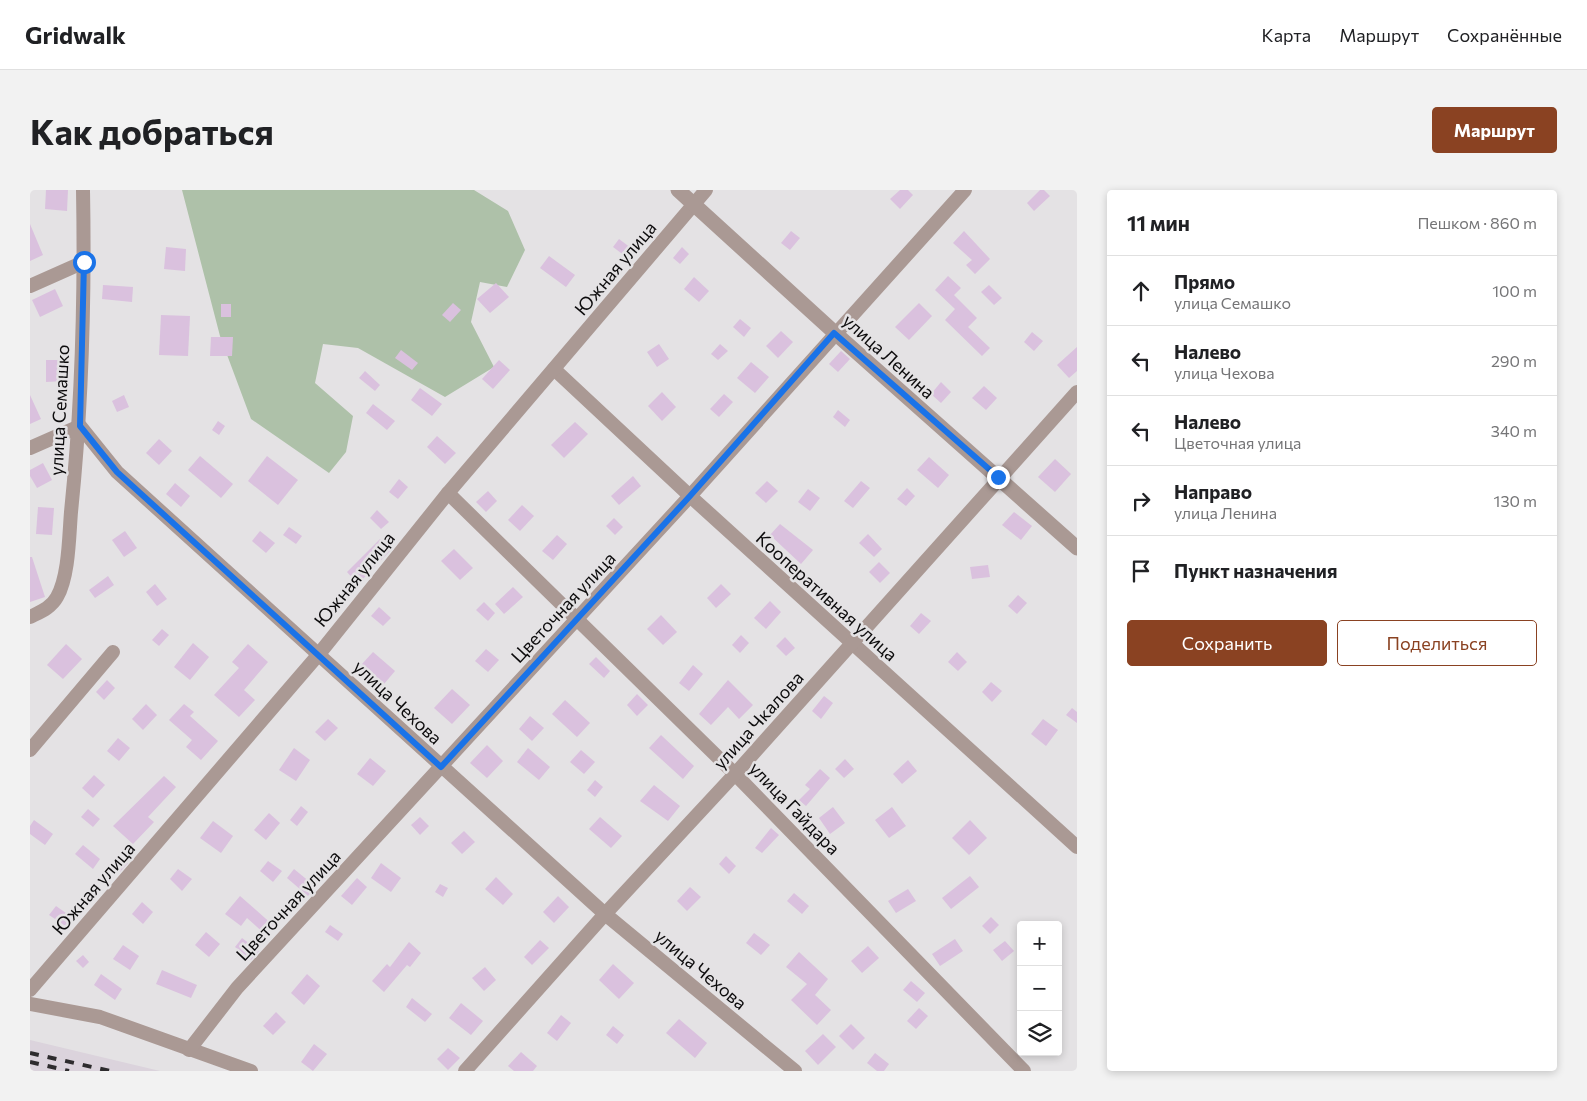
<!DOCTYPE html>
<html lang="ru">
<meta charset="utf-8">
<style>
body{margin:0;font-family:Commissioner,sans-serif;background:#f2f2f2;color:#202124}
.controls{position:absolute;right:15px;bottom:15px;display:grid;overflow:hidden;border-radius:5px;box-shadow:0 2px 8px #0003}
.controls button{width:45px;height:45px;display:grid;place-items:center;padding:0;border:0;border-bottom:1px solid #e0e0e0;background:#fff;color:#202124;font:25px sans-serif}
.stop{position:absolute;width:15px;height:15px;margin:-11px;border:4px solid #1a73e8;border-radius:50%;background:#fff}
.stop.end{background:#1a73e8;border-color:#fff;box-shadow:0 1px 5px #0008}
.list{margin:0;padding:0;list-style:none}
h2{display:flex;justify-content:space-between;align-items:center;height:65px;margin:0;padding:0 20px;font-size:21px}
h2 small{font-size:16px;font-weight:400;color:#757577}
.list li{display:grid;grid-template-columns:32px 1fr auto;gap:15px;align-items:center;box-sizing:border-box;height:70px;padding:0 20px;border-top:1px solid #e0e0e0}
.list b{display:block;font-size:19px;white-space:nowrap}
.list p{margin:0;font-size:16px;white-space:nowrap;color:#757577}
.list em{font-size:16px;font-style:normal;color:#757577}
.actions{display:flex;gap:10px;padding:15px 20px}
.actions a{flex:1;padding:11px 0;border:1px solid #8a4222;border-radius:5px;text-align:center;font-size:18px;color:#8a4222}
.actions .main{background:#8a4222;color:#fff}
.icon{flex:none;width:28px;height:28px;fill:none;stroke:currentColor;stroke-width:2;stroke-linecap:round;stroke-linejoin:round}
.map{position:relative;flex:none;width:1047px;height:881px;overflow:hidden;border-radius:5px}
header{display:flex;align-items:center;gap:30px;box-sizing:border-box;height:70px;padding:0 25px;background:#fff;border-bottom:1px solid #e0e0e0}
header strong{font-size:24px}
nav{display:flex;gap:28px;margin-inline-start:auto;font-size:18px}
.intro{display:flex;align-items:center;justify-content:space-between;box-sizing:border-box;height:120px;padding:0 30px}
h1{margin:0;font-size:35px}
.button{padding:12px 22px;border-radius:5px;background:#8a4222;color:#fff;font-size:18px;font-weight:700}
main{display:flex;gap:30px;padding:0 30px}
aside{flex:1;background:#fff;border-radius:5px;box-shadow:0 2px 8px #0003}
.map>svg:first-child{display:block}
.built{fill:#dbd3dc}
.green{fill:#aec1a9}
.building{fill:#dac1de}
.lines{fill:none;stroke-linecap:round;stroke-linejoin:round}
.minor{stroke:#aa9994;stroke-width:14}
.tertiary{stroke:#aa9994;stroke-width:15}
.rail{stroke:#2e2c2e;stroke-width:4;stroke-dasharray:9 9;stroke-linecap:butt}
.route{stroke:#1a73e8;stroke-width:6}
.labels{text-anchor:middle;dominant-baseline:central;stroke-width:5;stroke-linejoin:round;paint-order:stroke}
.street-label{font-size:18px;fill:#0c0b0c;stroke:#e4e2e4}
</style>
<header>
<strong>Gridwalk</strong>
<nav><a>Карта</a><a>Маршрут</a><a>Сохранённые</a></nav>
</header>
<div class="intro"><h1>Как добраться</h1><a class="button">Маршрут</a></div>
<main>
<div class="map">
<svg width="1047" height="881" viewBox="0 0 1047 881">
<rect width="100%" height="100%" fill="#e4e2e4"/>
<polygon class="built" points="0,850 130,881 0,881"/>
<polygon class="green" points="152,0 444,0 478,21 495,60 477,97 450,92 441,132 464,177 415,207 328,158 293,154 285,193 323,226 316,262 299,283 221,229 190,146"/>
<g class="building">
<polygon points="16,0 38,0 37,21 15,19"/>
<polygon points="870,0 878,0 883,5 870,19 860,9"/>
<polygon points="1010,0 1014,0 1020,6 1004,21 997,13"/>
<polygon points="0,34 13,65 0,71"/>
<polygon points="761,41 770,48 760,60 751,53"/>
<polygon points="934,41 960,69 945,84 936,75 942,70 923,53"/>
<polygon points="589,49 601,58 595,66 583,57"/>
<polygon points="136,57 156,59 155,81 134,79"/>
<polygon points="652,57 659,64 650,74 643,68"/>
<polygon points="519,66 545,85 536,97 510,78"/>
<polygon points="918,86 931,98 924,105 947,128 938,137 960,158 952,166 915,130 925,119 905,100"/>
<polygon points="664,87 679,101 669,112 654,99"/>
<polygon points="466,93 479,107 460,123 447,109"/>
<polygon points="73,95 103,97 102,112 72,109"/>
<polygon points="959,95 972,108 964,115 951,102"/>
<polygon points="25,99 33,116 10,127 2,110"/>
<polygon points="423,113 431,120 420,132 412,125"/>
<polygon points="889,113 902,126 879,150 865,137"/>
<rect x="191" y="114" width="10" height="13"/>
<polygon points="131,125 160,126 158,166 129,165"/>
<polygon points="710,129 721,138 714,147 703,137"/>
<polygon points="751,141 763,152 748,168 736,156"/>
<polygon points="1002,142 1013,151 1004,161 994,152"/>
<polygon points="181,147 203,147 202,166 180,166"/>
<polygon points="629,154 639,169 627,177 617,162"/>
<polygon points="690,154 698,161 688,170 681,164"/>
<polygon points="1047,157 1047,181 1039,188 1027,175"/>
<polygon points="371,160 388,173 382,180 365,168"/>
<polygon points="811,161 820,169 808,182 799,174"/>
<polygon points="16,170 34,170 34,191 16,192"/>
<polygon points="469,170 480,180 463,199 452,189"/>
<polygon points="721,172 739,187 725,203 707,188"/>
<polygon points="335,181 350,195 345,201 329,188"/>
<polygon points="911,192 921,202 911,213 901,204"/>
<polygon points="954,196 967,208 956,220 942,208"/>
<polygon points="390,198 412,214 402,226 381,210"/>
<polygon points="632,202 646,217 632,231 618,216"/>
<polygon points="694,204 703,212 689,227 680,219"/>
<polygon points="0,205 11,229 0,234"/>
<polygon points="94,205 99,217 87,222 82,211"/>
<polygon points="343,214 365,231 357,240 336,223"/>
<polygon points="808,220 820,230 815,237 803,227"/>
<polygon points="188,231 195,236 189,245 182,240"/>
<polygon points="545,232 558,244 534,268 521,255"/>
<polygon points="407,246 426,263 415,274 397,257"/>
<polygon points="129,249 142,261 129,275 116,263"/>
<polygon points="170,266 203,294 191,308 158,280"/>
<polygon points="237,266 268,290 248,315 218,291"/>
<polygon points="899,267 919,285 908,298 887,280"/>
<polygon points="1025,269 1041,284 1025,302 1008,287"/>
<polygon points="13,273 22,290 7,298 0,286 0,280"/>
<polygon points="603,286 611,296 589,315 581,306"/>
<polygon points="369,289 378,297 368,309 359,302"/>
<polygon points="737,291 748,301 736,313 725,303"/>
<polygon points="831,291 840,298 823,318 814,311"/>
<polygon points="145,293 160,306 151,317 136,304"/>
<polygon points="877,298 885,306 876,316 867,309"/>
<polygon points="778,299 790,308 780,321 768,312"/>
<polygon points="458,301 467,311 456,322 446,312"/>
<polygon points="492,315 504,326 490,341 478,330"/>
<polygon points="8,317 24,318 22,345 6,344"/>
<polygon points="347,320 359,332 351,339 340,328"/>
<polygon points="984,322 1002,336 991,350 972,335"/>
<polygon points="584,328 593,337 585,345 576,336"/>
<polygon points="750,334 783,360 771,374 740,345"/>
<polygon points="259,337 272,346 266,354 253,345"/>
<polygon points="95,341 107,358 94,367 82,350"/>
<polygon points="230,341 245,353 236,363 222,351"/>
<polygon points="838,344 852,359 844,367 829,353"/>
<polygon points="527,345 537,354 523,370 512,361"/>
<polygon points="350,349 361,360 328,394 317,382"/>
<polygon points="424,359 443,378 430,390 411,371"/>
<polygon points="0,367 2,367 15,407 0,412"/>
<polygon points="849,372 860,383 850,393 839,382"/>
<polygon points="958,375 960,387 942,389 940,377"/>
<polygon points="78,386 84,395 65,408 59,400"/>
<polygon points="125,394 137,409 127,416 116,402"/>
<polygon points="691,394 701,404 686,418 677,408"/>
<polygon points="483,397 493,407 474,424 465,414"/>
<polygon points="988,405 997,413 987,424 978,416"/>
<polygon points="740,411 751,422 736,439 724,428"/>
<polygon points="454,412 465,423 458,431 446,420"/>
<polygon points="349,417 361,428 353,436 341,426"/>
<polygon points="891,423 901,431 889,444 880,436"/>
<polygon points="631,425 647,442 633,455 617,439"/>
<polygon points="132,439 139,445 129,456 122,450"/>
<polygon points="711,445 719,453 710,463 702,455"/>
<polygon points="755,447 765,458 756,466 746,456"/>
<polygon points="163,453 179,467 160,490 144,477"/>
<polygon points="36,454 52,469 33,489 17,475"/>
<polygon points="218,454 238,472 214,500 225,510 209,527 184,505 209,478 202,472"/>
<polygon points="456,459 469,470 458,482 445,471"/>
<polygon points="343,462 365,481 354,494 332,474"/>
<polygon points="927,462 937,472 928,481 918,472"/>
<polygon points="566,467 580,481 574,488 559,474"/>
<polygon points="663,475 673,484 659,501 649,493"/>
<polygon points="77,490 85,498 74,510 66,502"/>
<polygon points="698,490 723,515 709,529 698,517 681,535 669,524"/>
<polygon points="961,492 972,501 962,512 952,502"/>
<polygon points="422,499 440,515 422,534 404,518"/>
<polygon points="607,504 618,515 607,526 597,515"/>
<polygon points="794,506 803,513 791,529 782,521"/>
<polygon points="535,510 560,533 547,547 522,524"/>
<polygon points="116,514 127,525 113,540 102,529"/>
<polygon points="154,514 164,522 160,526 188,551 171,570 156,557 162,550 139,530"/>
<polygon points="1042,518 1047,522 1047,533 1036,525"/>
<polygon points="500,526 514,538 502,551 489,539"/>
<polygon points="298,529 308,538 295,551 285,542"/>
<polygon points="1013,529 1028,540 1016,556 1001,544"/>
<polygon points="631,545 664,576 653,589 619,558"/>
<polygon points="88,548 100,558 89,571 77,561"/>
<polygon points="457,555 473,571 457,588 440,573"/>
<polygon points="264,558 280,570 266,591 249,580"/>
<polygon points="498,558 520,577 509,590 487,572"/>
<polygon points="551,560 565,572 554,584 540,572"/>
<polygon points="340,568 356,581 343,596 327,584"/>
<polygon points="815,569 824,579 814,588 805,579"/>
<polygon points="878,570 887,581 872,594 863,584"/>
<polygon points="790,579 800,588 776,616 769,610 780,599 775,595"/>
<polygon points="64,585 75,595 63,608 52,598"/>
<polygon points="134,586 146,597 118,627 124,632 103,654 83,636"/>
<polygon points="565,590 573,597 565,607 557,600"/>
<polygon points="624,595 650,616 638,631 610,611"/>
<polygon points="271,616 278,622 267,636 260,630"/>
<polygon points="803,617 815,633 800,644 789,628"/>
<polygon points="862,617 876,636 859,648 845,630"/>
<polygon points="58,619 70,629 63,637 51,627"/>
<polygon points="239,623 250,633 236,650 224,640"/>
<polygon points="390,627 399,636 390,645 381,635"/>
<polygon points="570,627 592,646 581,658 559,639"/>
<polygon points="4,630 23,644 15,655 0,644 0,636"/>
<polygon points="940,630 957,648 939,665 922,648"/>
<polygon points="183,631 203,646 191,663 170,648"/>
<polygon points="741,638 749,645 732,663 725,658"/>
<polygon points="434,641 445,652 432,664 421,653"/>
<polygon points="53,655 70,669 63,679 45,664"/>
<polygon points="696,666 706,676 699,684 689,674"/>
<polygon points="90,667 98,673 90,682 83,676"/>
<polygon points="238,671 252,681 243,692 230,681"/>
<polygon points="351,673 371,688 361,702 341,688"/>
<polygon points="148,679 162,689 152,701 140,689"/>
<polygon points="264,679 286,697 278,706 257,688"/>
<polygon points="940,686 949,697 921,719 912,708"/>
<polygon points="466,687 483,704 473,715 455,699"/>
<polygon points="327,688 337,697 322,715 311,706"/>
<polygon points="410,694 418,698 413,707 405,702"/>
<polygon points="660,697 671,707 657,721 647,711"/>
<polygon points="878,699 886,711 866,723 858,711"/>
<polygon points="764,703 779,716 772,724 757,711"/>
<polygon points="210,706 244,736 236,745 217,728 211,736 195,724"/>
<polygon points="528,706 539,717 524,733 513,722"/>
<polygon points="112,712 123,722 113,734 102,724"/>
<polygon points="26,716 43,728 37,737 19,725"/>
<polygon points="961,727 969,735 960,744 952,736"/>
<polygon points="300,735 313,744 308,751 295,742"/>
<polygon points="176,742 190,754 179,767 165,755"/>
<polygon points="724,743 740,755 731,765 716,753"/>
<polygon points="212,748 229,761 221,770 205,757"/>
<polygon points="925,749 933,761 910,776 902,764"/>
<polygon points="510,750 519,758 502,775 494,767"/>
<polygon points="975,751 984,761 972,771 963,760"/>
<polygon points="379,752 391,763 380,777 377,775 354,802 342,791 357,774 360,777"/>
<polygon points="93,755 109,766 100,780 83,769"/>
<polygon points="838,756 849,768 832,783 821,771"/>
<polygon points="769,762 798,789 785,805 801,820 787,835 761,810 777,794 756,777"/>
<polygon points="53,765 59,772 53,778 46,771"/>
<polygon points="583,774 604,793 589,809 569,790"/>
<polygon points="455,777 466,790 454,801 442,788"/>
<polygon points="132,780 167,795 161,808 126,794"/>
<polygon points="71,784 92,799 85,810 64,795"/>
<polygon points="277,784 290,796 274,815 261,803"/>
<polygon points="881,791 895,803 887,812 873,800"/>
<polygon points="382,808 402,824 395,832 376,817"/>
<polygon points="431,813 453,831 441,845 419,828"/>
<polygon points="889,818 898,826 886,839 877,831"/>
<polygon points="246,822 256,832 243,845 233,836"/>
<polygon points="531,825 541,833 527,851 517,843"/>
<polygon points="649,829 677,853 665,868 636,843"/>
<polygon points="821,834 835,848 823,860 809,846"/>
<polygon points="583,836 594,845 587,854 576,845"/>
<polygon points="793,844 806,857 788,875 775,861"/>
<polygon points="284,854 297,864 283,881 271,872"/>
<polygon points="418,858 430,868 418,880 407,869"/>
<polygon points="491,862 507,876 503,881 484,881 478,876"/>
<polygon points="845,863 859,874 854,881 847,881 837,873"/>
</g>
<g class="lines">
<g class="minor">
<polyline points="0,96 54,72"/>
<polyline points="524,179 660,306 1047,657"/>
<polyline points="0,258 50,236 87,282 575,724 765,881"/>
<polyline points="418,303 705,584 994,881"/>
<path d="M0 427C10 422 21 418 27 407 39 386 39 346 41 322 52 215 55 108 53 0"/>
<polyline points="0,560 83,462"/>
<polyline points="0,800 289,464 418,303 676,0"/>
<polyline points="0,814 70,827 221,881"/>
<polyline points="159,860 207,798 660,306 935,0"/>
<polyline points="435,881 575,724 705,584 1047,202"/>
</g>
<polyline class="tertiary" points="648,0 805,143 1047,358"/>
<g class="rail">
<polyline points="0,863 80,881"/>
<polyline points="0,872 39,881"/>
</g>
</g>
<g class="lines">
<polyline class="route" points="54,72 50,236 87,282 411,577 660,306 804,143 968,287"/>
</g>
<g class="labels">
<g class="street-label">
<text transform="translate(585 78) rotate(-50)">Южная улица</text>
<text transform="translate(859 166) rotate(42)">улица Ленина</text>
<text transform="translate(29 220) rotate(-87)">улица Семашко</text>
<text transform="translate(324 389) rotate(-51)">Южная улица</text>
<text transform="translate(797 406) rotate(42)">Кооперативная улица</text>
<text transform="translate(533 417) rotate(-47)">Цветочная улица</text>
<text transform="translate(368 512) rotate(43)">улица Чехова</text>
<text transform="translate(728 530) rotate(-48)">улица Чкалова</text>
<text transform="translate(765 618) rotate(46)">улица Гайдара</text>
<text transform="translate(63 698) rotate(-49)">Южная улица</text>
<text transform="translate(258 715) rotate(-47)">Цветочная улица</text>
<text transform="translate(671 779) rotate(40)">улица Чехова</text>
</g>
</g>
</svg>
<div class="controls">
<button>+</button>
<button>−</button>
<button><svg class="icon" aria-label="layers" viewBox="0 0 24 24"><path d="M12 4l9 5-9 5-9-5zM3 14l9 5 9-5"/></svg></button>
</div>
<div class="stop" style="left:54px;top:72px"></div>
<div class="stop end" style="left:968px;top:287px"></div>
</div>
<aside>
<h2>11 мин<small>Пешком · 860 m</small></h2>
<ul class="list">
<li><svg class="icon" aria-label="ahead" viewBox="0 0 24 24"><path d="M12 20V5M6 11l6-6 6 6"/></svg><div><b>Прямо</b><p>улица Семашко</p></div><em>100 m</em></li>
<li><svg class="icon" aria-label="left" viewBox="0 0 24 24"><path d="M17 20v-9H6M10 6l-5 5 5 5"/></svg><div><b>Налево</b><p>улица Чехова</p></div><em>290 m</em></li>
<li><svg class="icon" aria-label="left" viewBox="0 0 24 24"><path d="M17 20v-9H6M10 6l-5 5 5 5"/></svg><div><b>Налево</b><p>Цветочная улица</p></div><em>340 m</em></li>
<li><svg class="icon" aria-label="right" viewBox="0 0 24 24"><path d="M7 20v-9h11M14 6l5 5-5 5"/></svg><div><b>Направо</b><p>улица Ленина</p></div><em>130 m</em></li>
<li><svg class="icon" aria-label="arrive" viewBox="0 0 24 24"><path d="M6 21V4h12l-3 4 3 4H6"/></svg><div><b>Пункт назначения</b></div></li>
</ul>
<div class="actions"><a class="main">Сохранить</a><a>Поделиться</a></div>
</aside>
</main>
